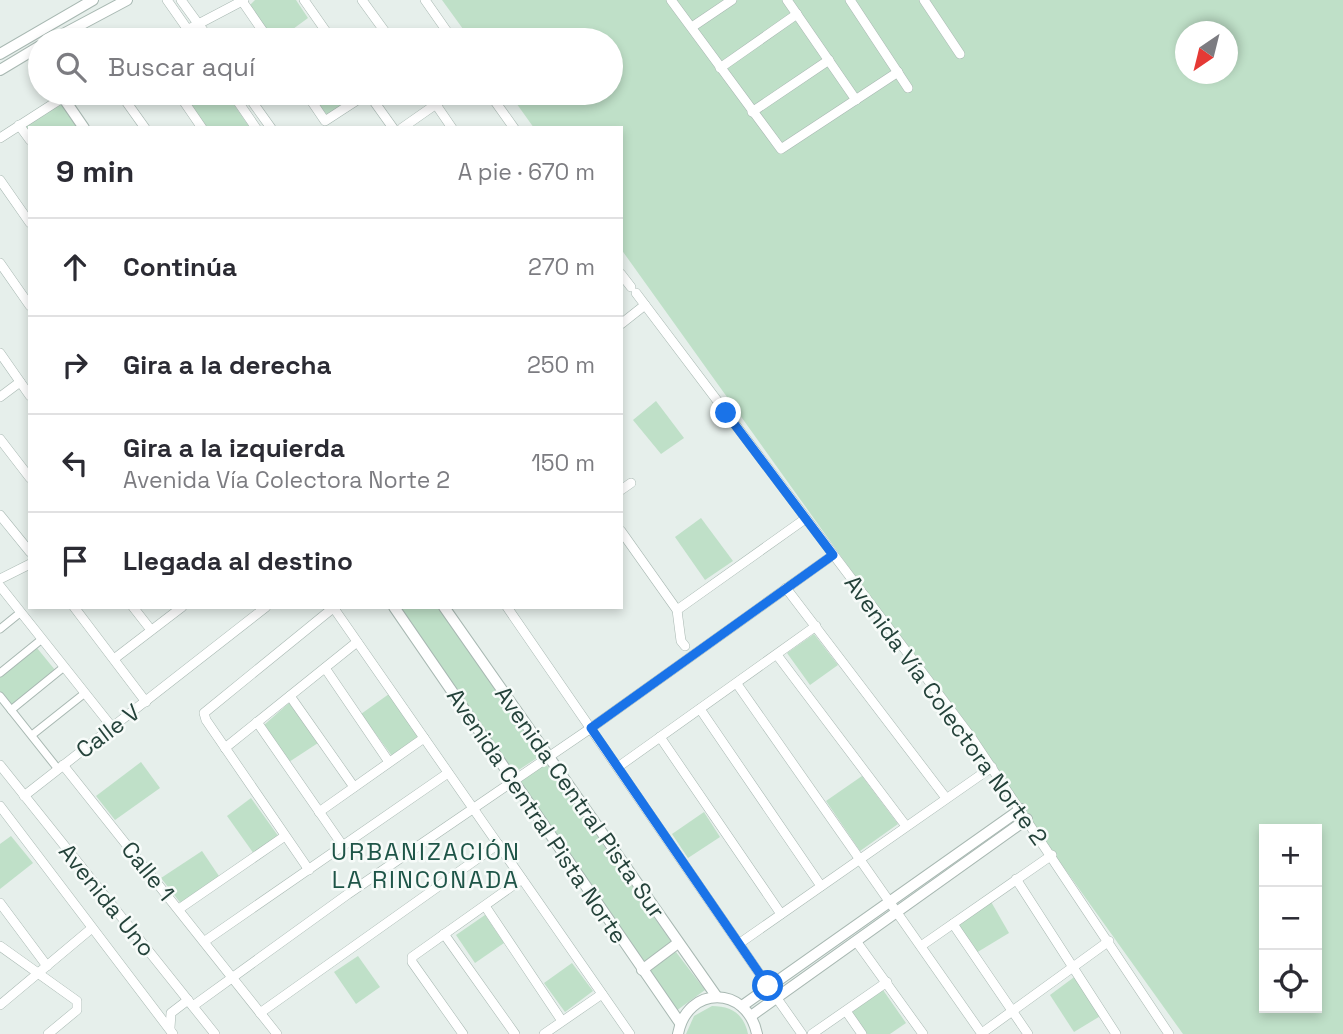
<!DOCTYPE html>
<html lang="es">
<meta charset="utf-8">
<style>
body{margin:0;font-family:"Space Grotesk",sans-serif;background:#f2f2f3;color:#2b2b33}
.controls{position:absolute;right:21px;bottom:21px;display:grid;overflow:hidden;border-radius:0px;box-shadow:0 4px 10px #0003}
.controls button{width:63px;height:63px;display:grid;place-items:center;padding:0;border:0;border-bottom:2px solid #e1e1e2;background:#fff;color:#2b2b33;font:35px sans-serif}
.compass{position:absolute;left:1175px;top:21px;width:63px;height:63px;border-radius:50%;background:#fff;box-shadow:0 4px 10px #0003;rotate:215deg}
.stop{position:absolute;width:21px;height:21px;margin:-16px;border:5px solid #1a73e8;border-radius:50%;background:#fff}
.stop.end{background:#1a73e8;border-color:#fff;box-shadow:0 2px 7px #0008}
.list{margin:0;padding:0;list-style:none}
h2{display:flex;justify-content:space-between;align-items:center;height:91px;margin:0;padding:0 28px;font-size:30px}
h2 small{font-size:23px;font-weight:400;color:#7c7c81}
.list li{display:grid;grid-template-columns:46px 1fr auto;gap:21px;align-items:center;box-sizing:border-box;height:98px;padding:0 28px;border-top:2px solid #e1e1e2}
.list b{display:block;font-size:26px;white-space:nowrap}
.list p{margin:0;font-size:23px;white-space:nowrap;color:#7c7c81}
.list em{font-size:23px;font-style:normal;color:#7c7c81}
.icon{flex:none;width:38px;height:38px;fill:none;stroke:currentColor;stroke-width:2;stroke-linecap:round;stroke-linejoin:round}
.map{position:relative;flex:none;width:1343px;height:1034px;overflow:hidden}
.search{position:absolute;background:#fff;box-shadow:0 4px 10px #0003;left:28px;top:28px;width:595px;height:77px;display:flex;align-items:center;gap:18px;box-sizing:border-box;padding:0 24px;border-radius:38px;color:#7c7c81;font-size:26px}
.panel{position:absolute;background:#fff;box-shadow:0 4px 10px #0003;left:28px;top:126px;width:595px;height:483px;border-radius:0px}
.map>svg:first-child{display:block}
.green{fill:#bfe0c8;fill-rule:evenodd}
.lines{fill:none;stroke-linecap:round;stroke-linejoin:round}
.pedestrian-casing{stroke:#a8b8b2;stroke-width:9}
.minor-casing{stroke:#a8b8b2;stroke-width:10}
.tertiary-casing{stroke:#a8b8b2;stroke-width:12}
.pedestrian{stroke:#fff;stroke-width:7}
.minor{stroke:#fff;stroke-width:9}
.tertiary{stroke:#fff;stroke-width:10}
.route{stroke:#1a73e8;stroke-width:9}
.labels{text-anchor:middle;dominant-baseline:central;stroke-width:5;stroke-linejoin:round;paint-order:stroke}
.street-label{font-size:23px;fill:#24423a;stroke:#f7fbf9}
.neighbourhood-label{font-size:24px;letter-spacing:2px;fill:#1f5548;stroke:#f7fbf9}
</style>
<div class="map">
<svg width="1343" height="1034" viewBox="0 0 1343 1034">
<rect width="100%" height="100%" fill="#e6efeb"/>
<g class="green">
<polygon points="255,0 296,0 308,18 278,40 273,40 250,5"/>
<path d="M442 0H1343V1034H1183L621 249V128H534L509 93H611V40H471ZM1186 32H1228V74H1186ZM1264 829H1317V1008H1264Z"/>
<polygon points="182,93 226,93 250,128 206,128"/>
<polygon points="309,93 360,93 328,116"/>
<polygon points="61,102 77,128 30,128 30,132 26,126"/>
<polygon points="656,401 684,438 661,454 633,420"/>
<polygon points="701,518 733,561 705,580 675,537"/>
<polygon points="397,607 442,607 541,753 540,756 514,773"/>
<polygon points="814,634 838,665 810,685 787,653"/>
<polygon points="37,648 55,670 12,706 0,693 0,677"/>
<polygon points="389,694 418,734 417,739 392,756 361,714"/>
<polygon points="289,703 318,743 289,762 264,725"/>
<polygon points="141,762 160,788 115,820 96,796"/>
<polygon points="546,764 670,940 671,943 644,962 520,786 520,778"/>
<polygon points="862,776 898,824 860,851 826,801"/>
<polygon points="251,798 279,837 254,854 227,816"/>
<polygon points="704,812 720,837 688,858 672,834"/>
<polygon points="11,836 33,863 0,889 0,844"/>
<polygon points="202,851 221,879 182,905 161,878"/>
<polygon points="990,900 1009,933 976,953 956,924"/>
<polygon points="485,915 504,943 475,963 456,935"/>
<polygon points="676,952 705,990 676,1011 650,972 651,966"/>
<polygon points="358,956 380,987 356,1004 334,972"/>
<polygon points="572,963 593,991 565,1012 544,983"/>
<polygon points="1077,975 1102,1015 1074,1032 1050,995"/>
<polygon points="883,990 906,1023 890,1034 866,1034 850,1012"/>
<path d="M712 1006C731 1006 744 1014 748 1034H686L694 1016Z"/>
</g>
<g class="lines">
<g class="pedestrian-casing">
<g id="pedestrian">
<polyline points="0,629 21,612"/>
<polyline points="0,673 42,639"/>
<polyline points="0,696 58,769"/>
<polyline points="11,710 64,667"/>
<polyline points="32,735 85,693"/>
</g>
</g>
<g class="minor-casing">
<g id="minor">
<polyline points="167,0 195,40"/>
<polyline points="181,0 210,40"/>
<polyline points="304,0 332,40"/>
<polyline points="362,0 391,40"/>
<polyline points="425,0 453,40"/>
<polyline points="671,0 781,149 898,72"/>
<polyline points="787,0 856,100"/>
<polyline points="850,0 908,88"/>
<polyline points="924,0 960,54"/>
<polyline points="242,1 269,40"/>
<polyline points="692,27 732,0"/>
<polyline points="168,40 244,0"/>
<polyline points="720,68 797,14"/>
<polyline points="120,93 145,128"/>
<polyline points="178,93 202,128"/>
<polyline points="232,93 256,128"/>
<polyline points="246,93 271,128"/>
<polyline points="306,93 325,121 368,93"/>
<polyline points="368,93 393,128"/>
<polyline points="428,93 452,128"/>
<polyline points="489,93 514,128"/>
<polyline points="752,112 829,60"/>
<polyline points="19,125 30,140"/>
<polyline points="402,128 452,93"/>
<polyline points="0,138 70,93"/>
<polyline points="0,180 30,223"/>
<polyline points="0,263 30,306"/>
<polyline points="621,274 631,287"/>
<polyline points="636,293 971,737 1169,1034"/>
<polyline points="621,324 645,305"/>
<polyline points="0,353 30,396"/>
<polyline points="0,397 20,382"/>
<polyline points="0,439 30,478"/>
<polyline points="621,490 631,483"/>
<polyline points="0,515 30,552"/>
<polyline points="621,531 677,610 681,641 685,646"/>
<polyline points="0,579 30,564"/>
<polyline points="0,586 112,727"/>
<polyline points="786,588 946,798"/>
<polyline points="74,607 146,702"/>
<polyline points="133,607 151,630"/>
<polyline points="333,607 630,1034"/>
<polyline points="507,607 768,986"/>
<polyline points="677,610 805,519"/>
<polyline points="777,655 906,826"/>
<polyline points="114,659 182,607"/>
<polyline points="325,668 389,762"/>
<polyline points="737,684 982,1034"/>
<polyline points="290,696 354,787"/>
<polyline points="700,709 821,886"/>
<polyline points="257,722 343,846"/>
<polyline points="660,737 781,914"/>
<polyline points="225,748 357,642"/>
<polyline points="0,765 215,1034"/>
<polyline points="63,765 277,1034"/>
<polyline points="618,767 816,626"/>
<polyline points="24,796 266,607"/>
<polyline points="0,806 173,1034"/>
<polyline points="319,812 424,738"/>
<polyline points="309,870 206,720 204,713 333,608"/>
<polyline points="1016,879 1116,1034"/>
<polyline points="0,903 47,966"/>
<polyline points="485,906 562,1021"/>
<polyline points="179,909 285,836"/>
<polyline points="953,924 1028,1034"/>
<polyline points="444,934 515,1034"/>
<polyline points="205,941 448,773"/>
<polyline points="856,941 923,1034"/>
<polyline points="740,943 992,767"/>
<polyline points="0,946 77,1001 77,1010 48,1034"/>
<polyline points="921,946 1052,855"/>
<polyline points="776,997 802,1034"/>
<polyline points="0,1005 92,928"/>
<polyline points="193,1006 348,894 591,728 833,555"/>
<polyline points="846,1011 862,1034"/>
<polyline points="260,1013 498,844"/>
<polyline points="170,1028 171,1013 188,1000"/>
<polyline points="982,1033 1109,941"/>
<polyline points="463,1034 412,962 412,957 522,879"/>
<polyline points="544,1034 602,994"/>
<polyline points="812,1034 887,982"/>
</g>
</g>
<g class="tertiary-casing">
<g id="tertiary">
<polyline points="52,40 127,0"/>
<polyline points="0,54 93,0"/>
<polyline points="0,70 40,46"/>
<polyline points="60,93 84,128"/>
<polyline points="394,607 680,1023"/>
<polyline points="444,607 717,997"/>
<polyline points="642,970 678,943"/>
<polyline points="742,1006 1021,809"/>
<polyline points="751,1016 1027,819"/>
<path d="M678 1034C687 985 747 985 757 1034"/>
</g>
</g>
<use href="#pedestrian" class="pedestrian"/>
<use href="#minor" class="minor"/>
<use href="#tertiary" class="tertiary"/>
</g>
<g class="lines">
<polyline class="route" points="726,413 833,555 591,728 768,986"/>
</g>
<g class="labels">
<g class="street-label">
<text transform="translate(946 710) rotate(54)">Avenida Vía Colectora Norte 2</text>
<text transform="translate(108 731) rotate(-37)">Calle V</text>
<text transform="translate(580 802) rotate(55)">Avenida Central Pista Sur</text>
<text transform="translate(537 816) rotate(56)">Avenida Central Pista Norte</text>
<text transform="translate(148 871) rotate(51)">Calle 1</text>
<text transform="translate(107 900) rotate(51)">Avenida Uno</text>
</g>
<g class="neighbourhood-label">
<text x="426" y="851">URBANIZACIÓN<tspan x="426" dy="28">LA RINCONADA</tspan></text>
</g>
</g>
</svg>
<div class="controls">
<button>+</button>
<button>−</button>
<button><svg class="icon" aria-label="locate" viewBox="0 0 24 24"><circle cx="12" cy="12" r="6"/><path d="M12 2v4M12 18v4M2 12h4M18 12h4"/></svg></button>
</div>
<svg class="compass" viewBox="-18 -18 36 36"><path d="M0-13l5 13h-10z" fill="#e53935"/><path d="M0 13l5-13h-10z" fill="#7c7c81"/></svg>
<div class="stop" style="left:768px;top:986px"></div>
<div class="stop end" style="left:726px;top:413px"></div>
<div class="search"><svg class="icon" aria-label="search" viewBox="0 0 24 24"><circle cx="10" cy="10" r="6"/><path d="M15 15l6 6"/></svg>Buscar aquí</div>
<section class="panel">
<h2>9 min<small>A pie · 670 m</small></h2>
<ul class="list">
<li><svg class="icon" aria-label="ahead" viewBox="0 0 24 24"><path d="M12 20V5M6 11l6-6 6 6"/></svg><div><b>Continúa</b></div><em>270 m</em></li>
<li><svg class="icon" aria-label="right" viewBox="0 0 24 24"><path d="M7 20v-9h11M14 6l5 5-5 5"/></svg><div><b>Gira a la derecha</b></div><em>250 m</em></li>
<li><svg class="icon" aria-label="left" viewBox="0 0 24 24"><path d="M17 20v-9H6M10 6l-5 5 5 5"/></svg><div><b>Gira a la izquierda</b><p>Avenida Vía Colectora Norte 2</p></div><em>150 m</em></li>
<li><svg class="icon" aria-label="arrive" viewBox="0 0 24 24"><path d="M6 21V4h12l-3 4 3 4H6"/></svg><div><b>Llegada al destino</b></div></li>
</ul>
</section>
</div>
